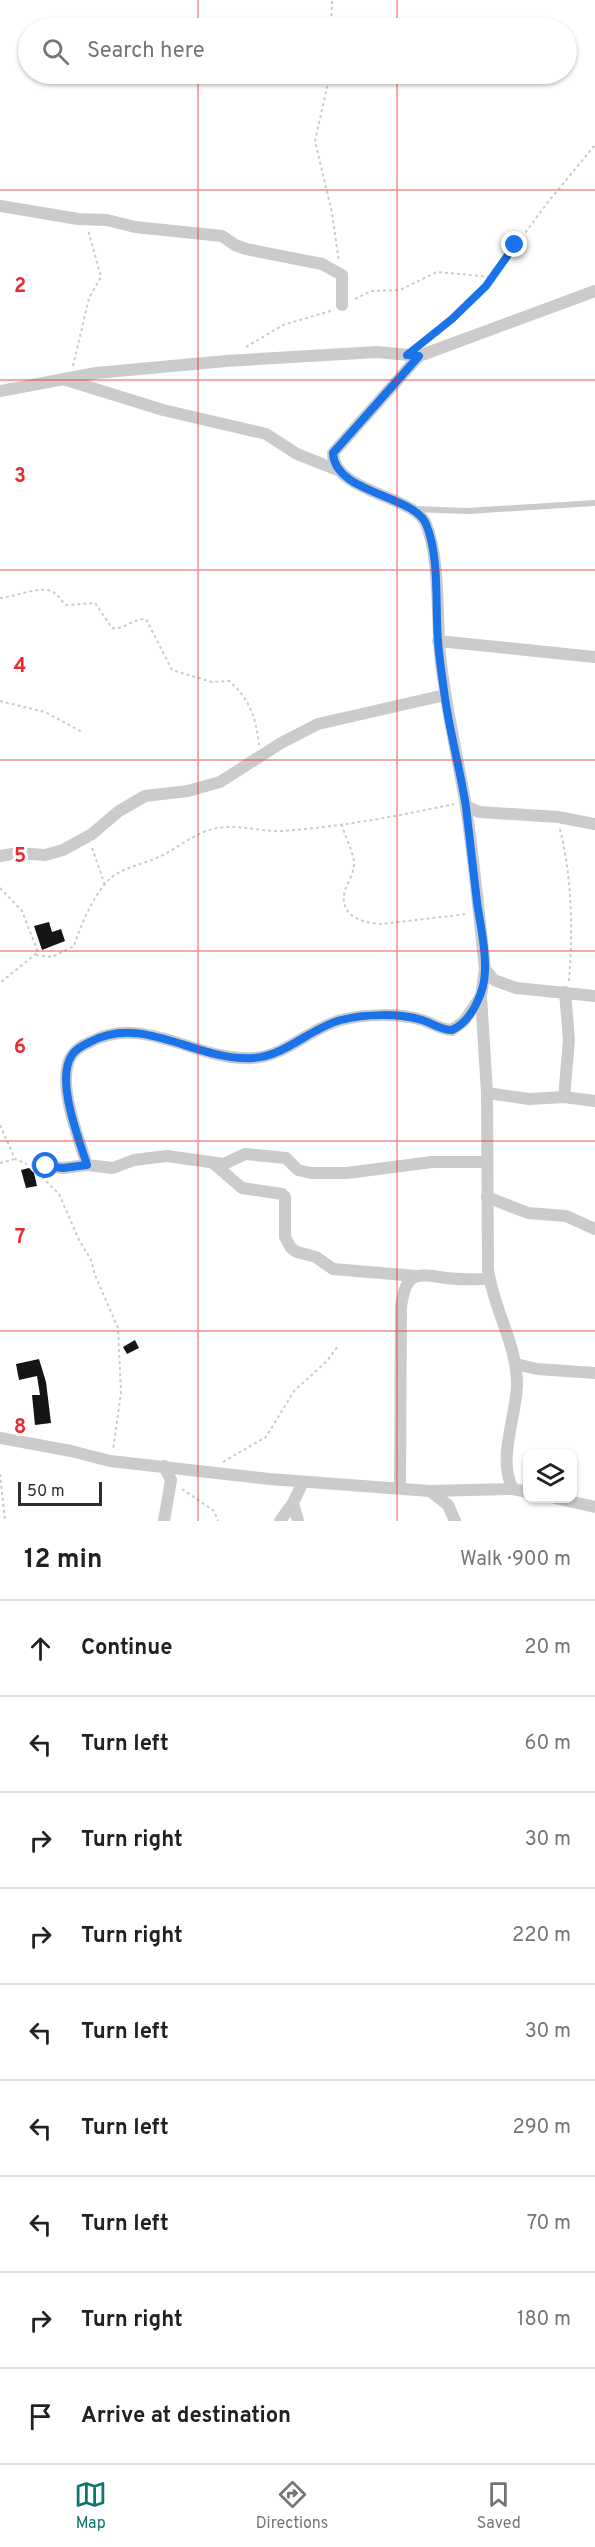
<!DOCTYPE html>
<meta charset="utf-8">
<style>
body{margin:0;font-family:Overpass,sans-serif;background:#f6f6f6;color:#202124}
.controls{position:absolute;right:18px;bottom:18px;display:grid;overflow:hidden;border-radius:12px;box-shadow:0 2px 4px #0004}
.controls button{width:54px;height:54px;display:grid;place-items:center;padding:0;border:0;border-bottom:2px solid #e0e0e0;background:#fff;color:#202124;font:30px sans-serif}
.scale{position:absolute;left:18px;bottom:15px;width:84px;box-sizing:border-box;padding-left:6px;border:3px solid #2e2e2e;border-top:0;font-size:16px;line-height:21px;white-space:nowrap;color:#2e2e2e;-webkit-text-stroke:4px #fff;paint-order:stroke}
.stop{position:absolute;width:18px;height:18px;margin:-14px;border:4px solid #1a73e8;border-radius:50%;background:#fff}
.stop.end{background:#1a73e8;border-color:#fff;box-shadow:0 2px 6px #0008}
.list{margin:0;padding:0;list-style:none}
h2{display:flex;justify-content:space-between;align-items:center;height:78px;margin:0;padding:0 24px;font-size:26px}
h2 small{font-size:20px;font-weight:400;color:#757577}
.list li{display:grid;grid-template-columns:39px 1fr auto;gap:18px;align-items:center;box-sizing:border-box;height:96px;padding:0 24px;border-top:2px solid #e0e0e0}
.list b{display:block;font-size:22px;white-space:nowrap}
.list em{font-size:20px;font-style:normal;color:#757577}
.icon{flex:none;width:33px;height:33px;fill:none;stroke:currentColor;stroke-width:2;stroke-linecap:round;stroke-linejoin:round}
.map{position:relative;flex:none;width:595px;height:1521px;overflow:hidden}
.search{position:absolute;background:#fff;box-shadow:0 2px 4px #0004;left:18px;right:18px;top:18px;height:66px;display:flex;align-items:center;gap:15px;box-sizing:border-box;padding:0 21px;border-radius:33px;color:#757577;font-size:22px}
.sheet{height:942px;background:#fff}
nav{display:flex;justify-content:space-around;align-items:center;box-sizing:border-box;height:84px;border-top:2px solid #e0e0e0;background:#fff;font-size:16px;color:#757577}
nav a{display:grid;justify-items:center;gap:3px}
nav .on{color:#0f766e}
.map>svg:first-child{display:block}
.building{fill:#151515}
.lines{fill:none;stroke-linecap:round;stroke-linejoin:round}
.path{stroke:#cbcbcb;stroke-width:2;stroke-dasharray:3 3;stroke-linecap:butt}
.lane{stroke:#cbcbcb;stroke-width:6}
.street{stroke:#cbcbcb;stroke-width:12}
.route{stroke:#1a73e8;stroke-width:8}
.grid{fill:none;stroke:#e92b31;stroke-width:1.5;stroke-opacity:0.55}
.grid-label{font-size:20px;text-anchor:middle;font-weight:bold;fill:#e92b31;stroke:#fff;stroke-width:6;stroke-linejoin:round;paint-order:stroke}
</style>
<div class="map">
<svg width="595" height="1521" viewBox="0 0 595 1521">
<rect width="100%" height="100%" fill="#fff"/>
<g class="building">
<polygon points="49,922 52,932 61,929 65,941 42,950 34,926"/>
<polygon points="29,1168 34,1173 37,1186 26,1188 21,1170"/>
<polygon points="135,1340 139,1348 127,1354 123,1347"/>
<polygon points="39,1359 46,1382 51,1423 35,1425 32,1395 40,1395 37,1376 19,1380 16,1364"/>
</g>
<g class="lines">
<g class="path">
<polyline points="331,28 332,0"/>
<polyline points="330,74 315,141 332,213 339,262"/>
<polyline points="355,299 371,291 400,290 437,272 492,277"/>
<polyline points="423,341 486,286 548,202 595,145"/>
<polyline points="246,347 283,325 334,310"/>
<polyline points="73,366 89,298 101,277 88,230"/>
<path d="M0 598C16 597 45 583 56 594 60 597 62 602 66 605L95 603 112 628C124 630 134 618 146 619L172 670 212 682 229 681C250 699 256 718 259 745"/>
<polyline points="0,701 45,712 82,732"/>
<path d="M342 824C344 836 354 851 354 864 354 873 348 882 345 890 338 916 362 923 382 924L467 914"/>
<path d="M560 829C572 879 573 930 569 981"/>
<polyline points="92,848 105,885"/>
<polyline points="0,888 22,911 38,952 0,983"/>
<path d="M36 955 52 957 74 946C80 926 98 883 118 873 133 865 150 862 165 854 181 845 196 833 213 829 236 823 259 832 282 831 340 827 398 816 454 804"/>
<polyline points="0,1125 15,1159 27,1164"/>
<polyline points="0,1163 15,1159"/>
<polyline points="42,1177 59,1194 79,1240 91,1260 95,1275 118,1328 121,1393 113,1450"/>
<polyline points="223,1462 266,1437 294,1391 327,1361 338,1346"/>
<polyline points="0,1474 5,1521"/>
<polyline points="182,1489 214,1511 218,1521"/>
</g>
<polyline class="lane" points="415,509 468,511 595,503"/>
<g class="street">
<polyline points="0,206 78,219 107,220 135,227 222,236 235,245 246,249 322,264 342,275 342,305"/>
<path d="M419 356 333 453C334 493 414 495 426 524 441 560 436 624 441 664 447 712 458 759 466 807 474 861 479 915 485 969L481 996 487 1093 488 1269C493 1309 517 1343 517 1385 516 1418 497 1459 513 1489"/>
<polyline points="63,379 163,410 266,434 297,454 340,471"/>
<polyline points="0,391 96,373 226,361 377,352 419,356 595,291"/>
<polyline points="438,641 595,657"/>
<polyline points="466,806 479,812 558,817 595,824"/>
<polyline points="0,856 17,853 45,855 63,850 92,834 119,811 145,796 188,791 220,782 281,743 318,724 445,695"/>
<polyline points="485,969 494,980 516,988 595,996"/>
<polyline points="487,1093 529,1099 564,1097 595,1101"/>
<polyline points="564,1097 569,1040 565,992"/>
<polyline points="214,1164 242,1188 282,1194 285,1197 285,1237 291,1248 297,1252 316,1257 333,1269 416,1276"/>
<polyline points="37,1165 63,1168 87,1165 113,1168 134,1160 167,1156 224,1164 245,1154 286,1158 298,1170 311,1173 347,1173 432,1162 487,1162"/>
<path d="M87 1165C79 1139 55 1080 72 1055 76 1049 83 1045 90 1042 145 1013 197 1062 253 1058 286 1056 310 1028 341 1020 364 1014 399 1013 422 1020 432 1023 441 1030 452 1030L464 1021 481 996"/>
<polyline points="487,1197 528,1213 566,1216 595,1229"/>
<polyline points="516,1364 537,1369 595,1373"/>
<polyline points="0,1438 71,1451 110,1461 269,1479 430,1491 513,1489 528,1492"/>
<path d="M400 1487 401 1307C406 1272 415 1273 446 1278 461 1280 475 1279 489 1279"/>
<polyline points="430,1491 448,1505 455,1521"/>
<polyline points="555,1498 595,1507"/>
<polyline points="164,1521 171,1480 164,1466"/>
<polyline points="280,1521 293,1503"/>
<polyline points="298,1521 293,1503 303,1482"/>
</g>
</g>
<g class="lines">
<path class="route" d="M46 1166 63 1168 87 1165C79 1139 55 1080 72 1055 76 1049 83 1045 90 1042 144 1013 197 1062 253 1058 286 1056 310 1028 341 1020 364 1014 399 1013 422 1020 432 1023 441 1030 452 1030 472 1021 485 991 485 970 486 948 480 924 477 902 473 870 470 839 466 807 460 768 449 730 444 691 442 675 439 658 438 641 435 606 440 557 426 524 414 495 334 493 333 453L419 356 407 355 452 319 486 286 515 245"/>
</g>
<path class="grid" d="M198 0V28M397 0V28M198 74V1521M397 74V1521M0 190H595M0 380H595M0 570H595M0 760H595M0 951H595M0 1141H595M0 1331H595"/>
<g class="grid-label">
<text x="20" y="292">2</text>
<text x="20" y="482">3</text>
<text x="20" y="672">4</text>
<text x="20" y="862">5</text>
<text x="20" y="1053">6</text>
<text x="20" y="1243">7</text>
<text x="20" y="1433">8</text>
</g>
</svg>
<div class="controls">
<button><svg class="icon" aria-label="layers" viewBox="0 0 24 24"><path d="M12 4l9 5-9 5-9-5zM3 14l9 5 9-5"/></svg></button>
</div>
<div class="scale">50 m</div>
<div class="stop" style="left:46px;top:1166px"></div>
<div class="stop end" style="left:515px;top:245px"></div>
<div class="search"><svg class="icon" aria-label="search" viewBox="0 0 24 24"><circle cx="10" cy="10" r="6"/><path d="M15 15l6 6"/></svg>Search here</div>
</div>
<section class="sheet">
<h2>12 min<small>Walk · 900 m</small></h2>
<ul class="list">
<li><svg class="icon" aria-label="ahead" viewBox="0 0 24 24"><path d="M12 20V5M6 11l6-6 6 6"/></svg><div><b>Continue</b></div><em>20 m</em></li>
<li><svg class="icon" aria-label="left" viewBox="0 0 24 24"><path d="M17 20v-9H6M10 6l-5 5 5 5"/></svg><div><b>Turn left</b></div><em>60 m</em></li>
<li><svg class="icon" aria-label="right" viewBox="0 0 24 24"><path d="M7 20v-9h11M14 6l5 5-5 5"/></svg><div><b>Turn right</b></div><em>30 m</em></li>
<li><svg class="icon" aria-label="right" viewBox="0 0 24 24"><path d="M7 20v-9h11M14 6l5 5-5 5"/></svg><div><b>Turn right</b></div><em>220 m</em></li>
<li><svg class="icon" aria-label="left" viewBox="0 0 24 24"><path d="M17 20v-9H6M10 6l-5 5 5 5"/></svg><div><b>Turn left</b></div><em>30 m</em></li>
<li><svg class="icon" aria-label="left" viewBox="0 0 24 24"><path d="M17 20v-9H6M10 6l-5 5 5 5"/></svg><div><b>Turn left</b></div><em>290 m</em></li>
<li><svg class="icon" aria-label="left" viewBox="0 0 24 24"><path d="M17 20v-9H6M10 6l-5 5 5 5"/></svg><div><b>Turn left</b></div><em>70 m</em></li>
<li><svg class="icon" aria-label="right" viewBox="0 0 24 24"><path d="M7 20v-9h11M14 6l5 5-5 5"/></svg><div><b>Turn right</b></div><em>180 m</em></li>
<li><svg class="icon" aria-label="arrive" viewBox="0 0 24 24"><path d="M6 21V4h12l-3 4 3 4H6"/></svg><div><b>Arrive at destination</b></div></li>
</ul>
</section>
<nav>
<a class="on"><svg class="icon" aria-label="map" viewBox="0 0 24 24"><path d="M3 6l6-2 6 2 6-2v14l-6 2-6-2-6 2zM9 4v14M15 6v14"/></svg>Map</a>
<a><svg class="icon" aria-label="directions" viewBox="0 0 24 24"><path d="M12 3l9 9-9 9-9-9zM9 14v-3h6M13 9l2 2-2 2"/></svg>Directions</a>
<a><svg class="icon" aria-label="saved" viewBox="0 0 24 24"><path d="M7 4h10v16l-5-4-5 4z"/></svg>Saved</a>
</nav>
